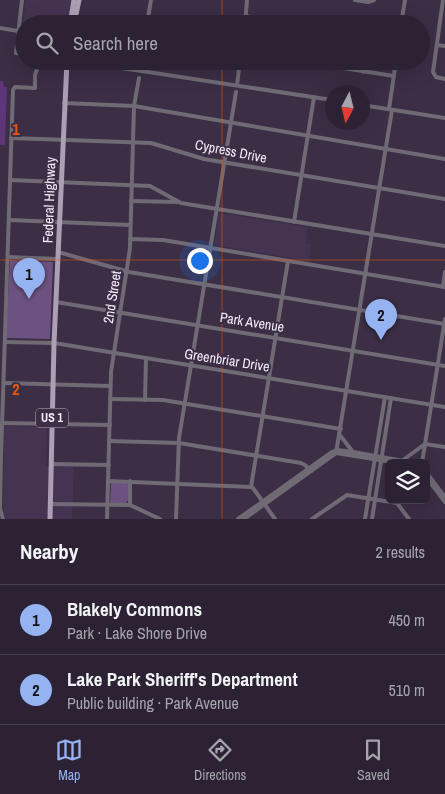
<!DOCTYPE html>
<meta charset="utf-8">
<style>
body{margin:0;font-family:"Archivo Narrow",sans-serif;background:#382f40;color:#f1f3f6}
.controls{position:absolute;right:15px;bottom:15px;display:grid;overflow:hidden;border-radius:8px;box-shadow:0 5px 20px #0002}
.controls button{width:45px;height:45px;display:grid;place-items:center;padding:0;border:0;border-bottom:1px solid #483f4f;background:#2c2234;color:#f1f3f6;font:25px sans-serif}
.compass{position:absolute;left:325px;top:85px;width:45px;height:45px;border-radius:50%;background:#2c2234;box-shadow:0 5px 20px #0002;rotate:187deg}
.you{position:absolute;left:199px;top:260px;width:18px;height:18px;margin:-12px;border:4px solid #fff;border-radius:50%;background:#1a73e8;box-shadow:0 0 0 8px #1a73e833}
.badge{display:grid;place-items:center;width:32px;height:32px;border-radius:50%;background:#95b2f1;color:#111;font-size:16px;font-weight:700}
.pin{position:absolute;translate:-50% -41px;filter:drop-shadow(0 1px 2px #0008)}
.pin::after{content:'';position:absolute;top:26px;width:18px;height:15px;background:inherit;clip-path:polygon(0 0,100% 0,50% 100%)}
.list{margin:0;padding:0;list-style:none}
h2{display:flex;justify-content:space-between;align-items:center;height:65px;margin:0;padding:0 20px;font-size:21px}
h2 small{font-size:16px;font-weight:400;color:#a6a4ac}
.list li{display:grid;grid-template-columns:32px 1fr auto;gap:15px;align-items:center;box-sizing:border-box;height:70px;padding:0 20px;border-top:1px solid #483f4f}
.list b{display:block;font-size:19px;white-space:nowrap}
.list p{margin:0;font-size:16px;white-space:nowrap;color:#a6a4ac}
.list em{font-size:16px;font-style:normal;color:#a6a4ac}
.icon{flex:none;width:28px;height:28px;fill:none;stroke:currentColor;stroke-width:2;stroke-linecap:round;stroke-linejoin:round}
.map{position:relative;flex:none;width:445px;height:519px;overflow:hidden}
.search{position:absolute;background:#2c2234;box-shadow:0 5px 20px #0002;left:15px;right:15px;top:15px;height:55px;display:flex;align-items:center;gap:12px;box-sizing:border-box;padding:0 18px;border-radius:28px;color:#a6a4ac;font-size:19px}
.sheet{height:205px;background:#2c2234}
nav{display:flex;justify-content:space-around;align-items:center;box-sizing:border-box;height:70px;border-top:1px solid #483f4f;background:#2c2234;font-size:14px;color:#a6a4ac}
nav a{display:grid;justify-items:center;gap:2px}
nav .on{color:#95b2f1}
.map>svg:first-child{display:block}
.built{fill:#453451}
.green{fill:#6c5280}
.water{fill:#5e3579}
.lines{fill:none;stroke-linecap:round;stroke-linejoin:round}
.minor{stroke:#706a75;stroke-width:4}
.major{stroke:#ab9eb5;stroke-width:5}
.grid{fill:none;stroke:#e8590c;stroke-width:1;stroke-opacity:0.55}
.labels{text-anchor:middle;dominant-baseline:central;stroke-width:4;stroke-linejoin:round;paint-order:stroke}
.shield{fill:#3b2e45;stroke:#bdb4c4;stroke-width:1}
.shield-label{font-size:12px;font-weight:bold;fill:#f5edfb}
.street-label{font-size:14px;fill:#f5edfb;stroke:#3b2e45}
.grid-label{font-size:16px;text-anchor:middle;font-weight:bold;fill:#e8590c;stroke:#3b2e45;stroke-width:4;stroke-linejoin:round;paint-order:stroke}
</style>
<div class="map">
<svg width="445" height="519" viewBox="0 0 445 519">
<rect width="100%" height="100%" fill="#3b2e45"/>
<g class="built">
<polygon points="26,0 72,0 67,24 24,24 24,52 19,51"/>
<polygon points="219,213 308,227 306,243 311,244 309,261 214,245"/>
<polygon points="4,426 47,427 46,466 74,466 72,519 6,519 3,508"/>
</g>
<g class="green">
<polygon points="10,260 53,262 50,339 7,338 6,337"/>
<polygon points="111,483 127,483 128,485 128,500 126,503 110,503"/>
</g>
<polygon class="water" points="0,81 3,81 4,87 7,87 5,145 0,145"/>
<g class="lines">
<g class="minor">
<polyline points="22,0 16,53 24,54"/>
<polyline points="355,0 368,2 374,0"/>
<polyline points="443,0 433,72 436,77 445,79"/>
<polyline points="245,16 298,24"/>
<polyline points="147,24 151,0"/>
<polyline points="245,24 247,0"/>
<polyline points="401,24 405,0"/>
<polyline points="0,28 18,31"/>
<polyline points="437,45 445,46"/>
<polyline points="76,61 332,100"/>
<polyline points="298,61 394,76"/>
<polyline points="141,70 142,61"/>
<polyline points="364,72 366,61"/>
<polyline points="237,85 240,61"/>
<polyline points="64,103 134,106 445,159"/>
<polyline points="362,105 445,118"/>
<polyline points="389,109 396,61"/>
<polyline points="11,138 151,143 204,159 445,199"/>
<polyline points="10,180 150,186 181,203 445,246"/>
<polyline points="131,201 178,202"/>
<polyline points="9,220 130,225"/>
<polyline points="294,222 314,97"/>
<polyline points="130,239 163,240 445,287"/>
<polyline points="58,252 129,272 445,324"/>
<polyline points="8,257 57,259"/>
<polyline points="443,287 445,272"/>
<polyline points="56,302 445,366"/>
<polyline points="5,342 54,343 445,407"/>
<polyline points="4,383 110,386"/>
<polyline points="110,399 163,400 341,429"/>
<polyline points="145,400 146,358"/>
<polyline points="2,423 110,425"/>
<polyline points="339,434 353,452"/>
<polyline points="109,441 179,443 301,463 305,465 311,471"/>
<polyline points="336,453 392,110"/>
<polyline points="403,460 425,444 445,447"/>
<polyline points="422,463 445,319"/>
<polyline points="51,464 109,465"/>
<polyline points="426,472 445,497"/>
<polyline points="426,477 445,502"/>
<polyline points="108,481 251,487"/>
<polyline points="130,481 130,505"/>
<polyline points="251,487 288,261"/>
<polyline points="251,487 253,488 275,519"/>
<polyline points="50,504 130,505 160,519"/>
<polyline points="3,519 0,508 1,456 13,90 15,87 35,88 35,75 40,61"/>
<polyline points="107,519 111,372 130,248 134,106 139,78"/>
<polyline points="176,519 179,438 236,92"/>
<polyline points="238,519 332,452 337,450 353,452 415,463"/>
<polyline points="244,519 336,453 398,463"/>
<polyline points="312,519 347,495 397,503 409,519"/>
<polyline points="365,519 385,397"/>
<polyline points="372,519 391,398"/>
</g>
<g class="major">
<polyline points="70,24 74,0"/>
<polyline points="74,24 79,0"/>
<polyline points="50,519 54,343 67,61"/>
</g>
</g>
<path class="grid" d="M222 0V24M222 61V519M0 260H445"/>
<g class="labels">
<rect class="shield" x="36" y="408.5" width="32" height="19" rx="4"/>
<g class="shield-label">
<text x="52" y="418">US 1</text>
</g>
<g class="street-label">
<text transform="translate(231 151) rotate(11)">Cypress Drive</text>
<text transform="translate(49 200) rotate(-88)">Federal Highway</text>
<text transform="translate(112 297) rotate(-81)">2nd Street</text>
<text transform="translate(252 322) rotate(9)">Park Avenue</text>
<text transform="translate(227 360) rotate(9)">Greenbriar Drive</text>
</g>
</g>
<g class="grid-label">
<text x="16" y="135">1</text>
<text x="16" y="395">2</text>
</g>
</svg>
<div class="controls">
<button><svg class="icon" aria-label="layers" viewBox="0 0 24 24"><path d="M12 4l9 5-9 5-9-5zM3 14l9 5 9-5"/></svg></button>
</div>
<svg class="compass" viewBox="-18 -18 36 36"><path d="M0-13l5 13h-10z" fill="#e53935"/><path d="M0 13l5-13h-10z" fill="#a6a4ac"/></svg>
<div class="you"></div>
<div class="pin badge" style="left:29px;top:299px">1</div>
<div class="pin badge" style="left:381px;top:340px">2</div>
<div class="search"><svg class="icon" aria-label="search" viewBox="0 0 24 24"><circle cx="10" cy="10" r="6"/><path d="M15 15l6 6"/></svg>Search here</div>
</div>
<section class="sheet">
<h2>Nearby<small>2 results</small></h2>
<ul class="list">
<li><span class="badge">1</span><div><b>Blakely Commons</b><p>Park · Lake Shore Drive</p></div><em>450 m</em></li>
<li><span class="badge">2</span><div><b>Lake Park Sheriff's Department</b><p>Public building · Park Avenue</p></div><em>510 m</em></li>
</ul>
</section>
<nav>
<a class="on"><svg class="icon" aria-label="map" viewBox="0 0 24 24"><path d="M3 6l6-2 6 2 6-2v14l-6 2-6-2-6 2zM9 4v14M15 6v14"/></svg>Map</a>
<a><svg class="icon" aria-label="directions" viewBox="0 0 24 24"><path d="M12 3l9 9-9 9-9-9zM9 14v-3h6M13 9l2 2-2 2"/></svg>Directions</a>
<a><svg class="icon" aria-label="saved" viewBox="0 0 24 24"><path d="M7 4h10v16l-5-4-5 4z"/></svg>Saved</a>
</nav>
